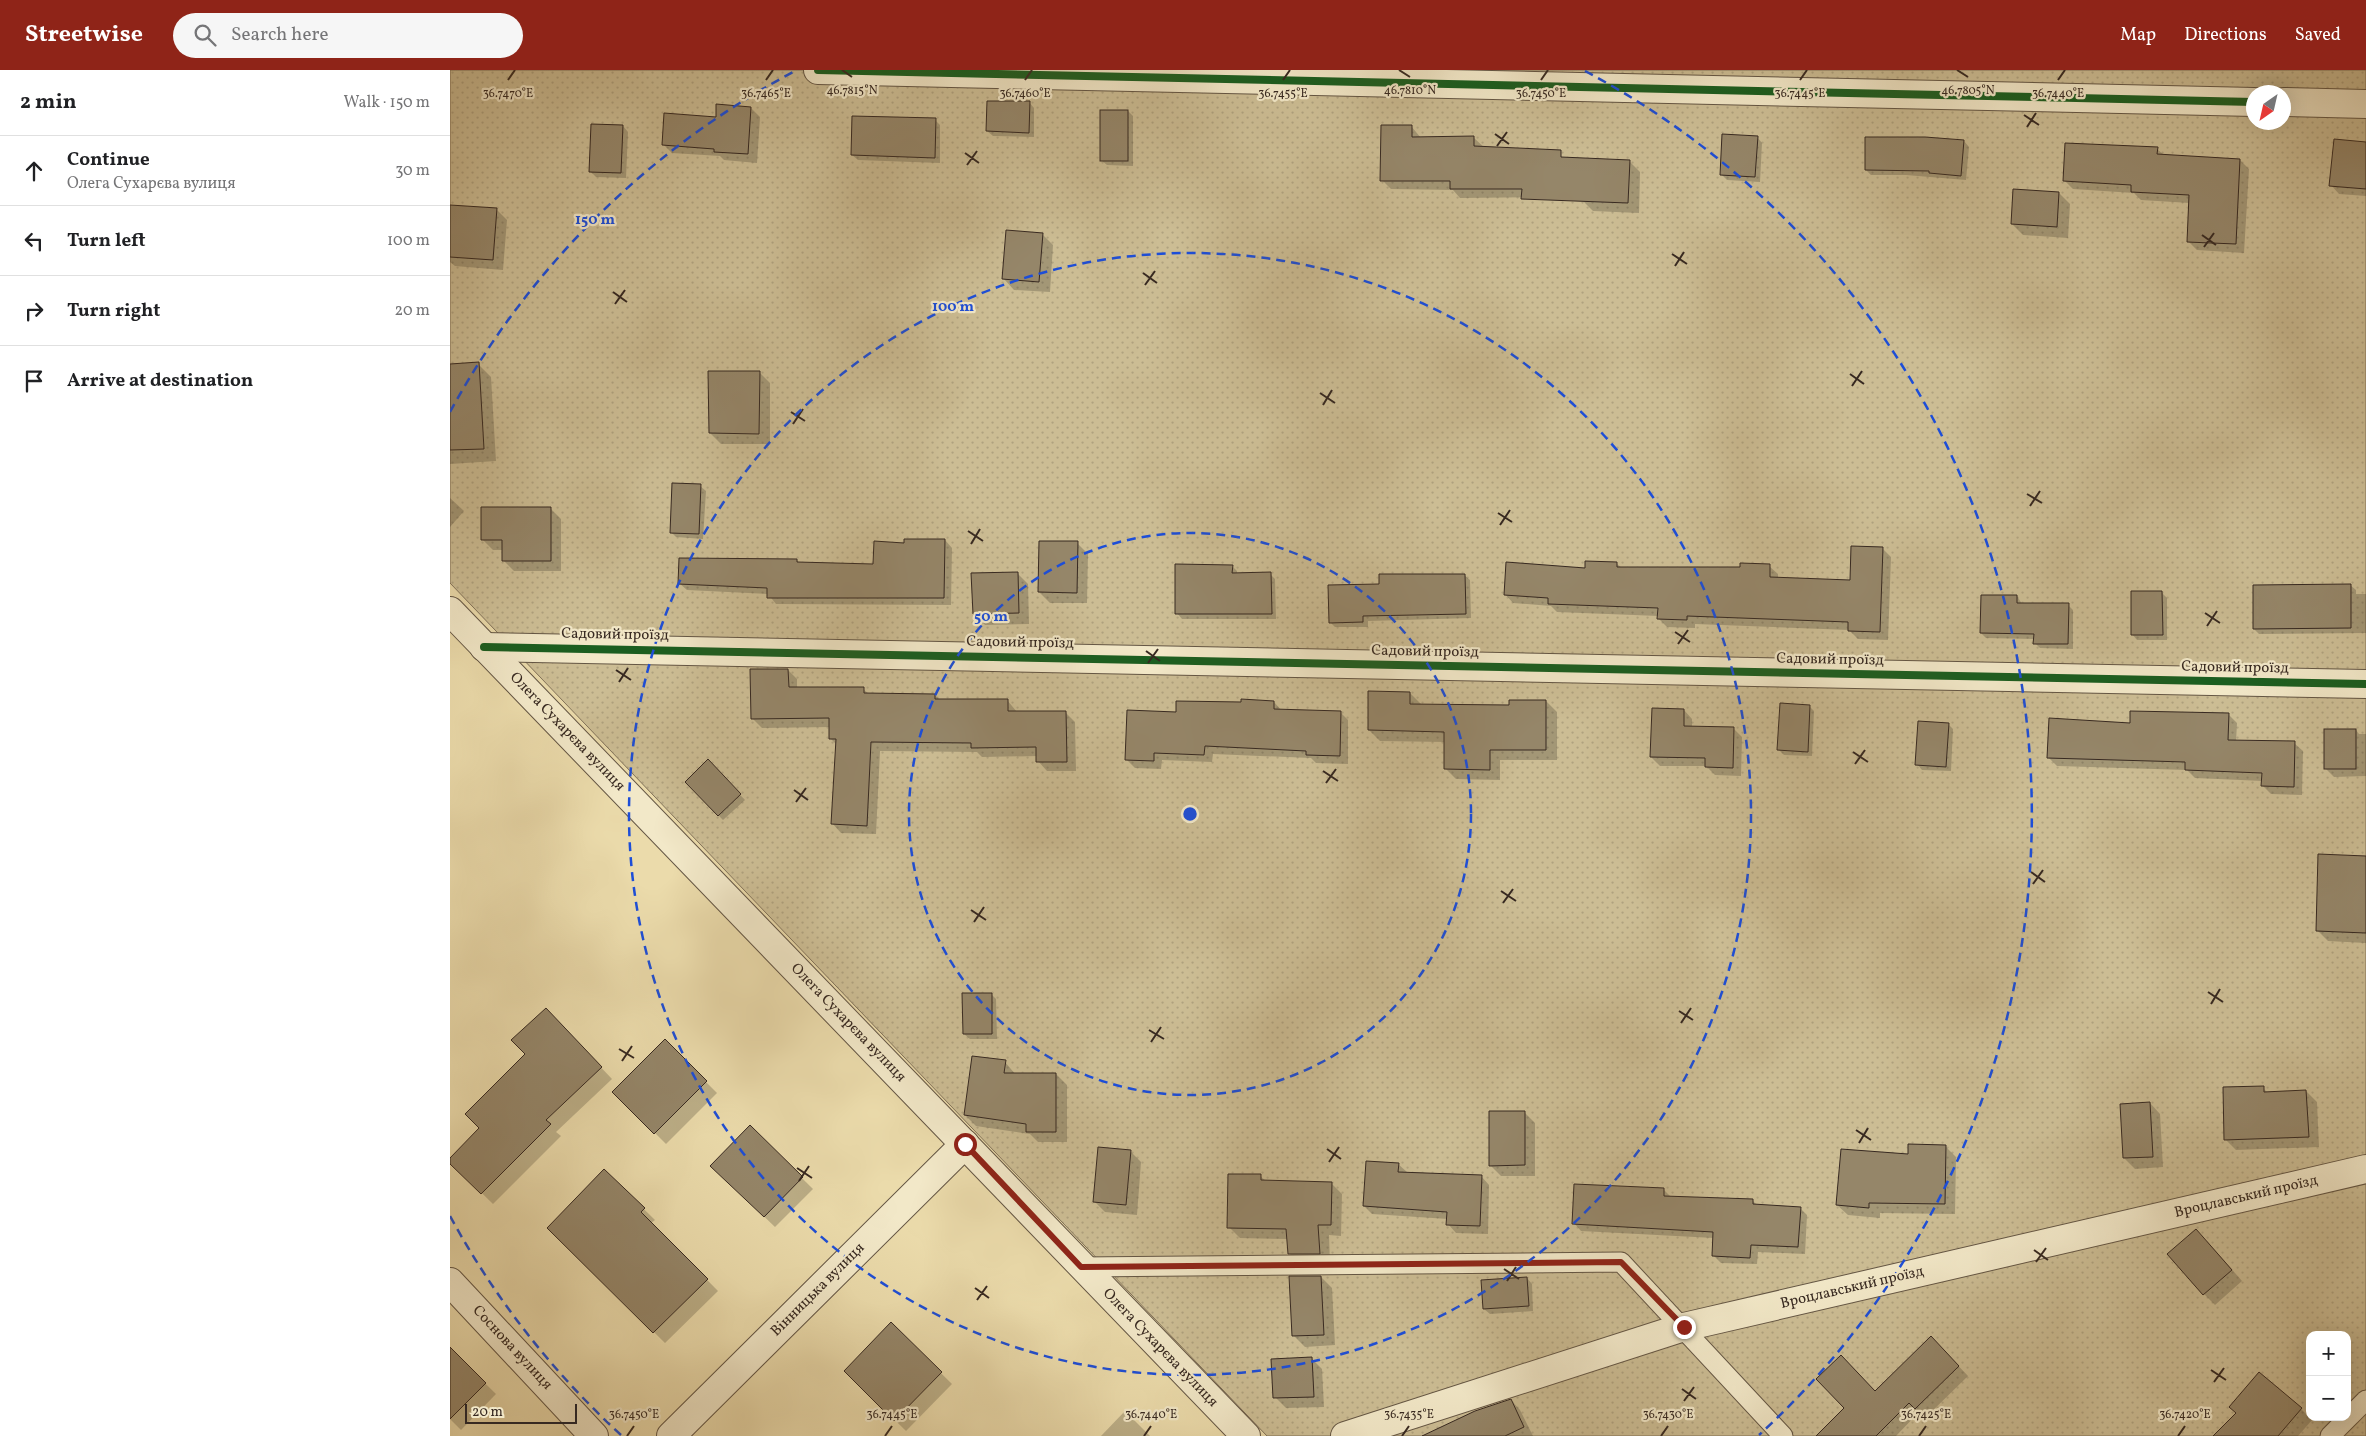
<!DOCTYPE html>
<meta charset="utf-8">
<style>
body{margin:0;font-family:Vollkorn,serif;background:#f6f6f6;color:#202124}
.controls{position:absolute;right:15px;bottom:15px;display:grid;overflow:hidden;border-radius:10px;box-shadow:0 5px 20px #0002}
.controls button{width:45px;height:45px;display:grid;place-items:center;padding:0;border:0;border-bottom:1px solid #e0e0e0;background:#fff;color:#202124;font:25px sans-serif}
.compass{position:absolute;left:1796px;top:15px;width:45px;height:45px;border-radius:50%;background:#fff;box-shadow:0 5px 20px #0002;rotate:214deg}
.scale{position:absolute;left:15px;bottom:12px;width:112px;box-sizing:border-box;padding-left:5px;border:2px solid #372921;border-top:0;font-size:14px;line-height:18px;white-space:nowrap;color:#372921;-webkit-text-stroke:4px #f2e8c8;paint-order:stroke}
.stop{position:absolute;width:15px;height:15px;margin:-11px;border:4px solid #8f2418;border-radius:50%;background:#fff}
.stop.end{background:#8f2418;border-color:#fff;box-shadow:0 1px 5px #0008}
.list{margin:0;padding:0;list-style:none}
h2{display:flex;justify-content:space-between;align-items:center;height:65px;margin:0;padding:0 20px;font-size:21px}
h2 small{font-size:16px;font-weight:400;color:#757577}
.list li{display:grid;grid-template-columns:32px 1fr auto;gap:15px;align-items:center;box-sizing:border-box;height:70px;padding:0 20px;border-top:1px solid #e0e0e0}
.list b{display:block;font-size:19px;white-space:nowrap}
.list p{margin:0;font-size:16px;white-space:nowrap;color:#757577}
.list em{font-size:16px;font-style:normal;color:#757577}
.icon{flex:none;width:28px;height:28px;fill:none;stroke:currentColor;stroke-width:2;stroke-linecap:round;stroke-linejoin:round}
.map{position:relative;flex:none;width:1916px;height:1366px;overflow:hidden}
header{display:flex;align-items:center;gap:30px;box-sizing:border-box;height:70px;padding:0 25px;background:#8f2418;color:#fff}
header strong{font-size:24px}
nav{display:flex;gap:28px;margin-inline-start:auto;font-size:18px}
.search{width:350px;height:45px;background:#f6f6f6;display:flex;align-items:center;gap:12px;box-sizing:border-box;padding:0 18px;border-radius:28px;color:#757577;font-size:19px}
main{display:flex}
aside{flex:1;background:#fff}
.map>svg:first-child{display:block}
.garden{fill:url(#garden-dots);stroke:#82735a;fill-rule:evenodd}
.shadow{fill:#0003}
.building{fill:#958669;stroke:#372921}
.lines{fill:none;stroke-linecap:round;stroke-linejoin:round}
.service-casing{stroke:#645644;stroke-width:21}
.minor-casing{stroke:#645644;stroke-width:30}
.service{stroke:#f2e8c8;stroke-width:19}
.minor{stroke:#f2e8c8;stroke-width:28}
.cycleway-casing{stroke:#f2e8c8;stroke-width:11}
.cycleway{stroke:#1b5e20;stroke-width:8}
.route{stroke:#8f2418;stroke-width:6}
.ticks{fill:none;stroke:#372921;stroke-width:2}
.ring{fill:none;stroke:#1d4ed8;stroke-width:2.5;stroke-dasharray:9 6}
.labels{text-anchor:middle;dominant-baseline:central;stroke-width:4.5;stroke-linejoin:round;paint-order:stroke}
.street-label{font-size:15px;fill:#372921;stroke:#f2e8c8}
.ticks-label{font-size:12px;text-anchor:middle;fill:#372921;stroke:#f2e8c8;stroke-width:4.5;stroke-linejoin:round;paint-order:stroke}
.centre{fill:#1d4ed8;stroke:#f2e8c8;stroke-width:2.5}
.ring-label{font-size:15px;text-anchor:middle;font-weight:bold;fill:#1d4ed8;stroke:#f2e8c8;stroke-width:4.5;stroke-linejoin:round;paint-order:stroke}
</style>
<header>
<strong>Streetwise</strong>
<div class="search"><svg class="icon" aria-label="search" viewBox="0 0 24 24"><circle cx="10" cy="10" r="6"/><path d="M15 15l6 6"/></svg>Search here</div>
<nav><a>Map</a><a>Directions</a><a>Saved</a></nav>
</header>
<main>
<aside>
<h2>2 min<small>Walk · 150 m</small></h2>
<ul class="list">
<li><svg class="icon" aria-label="ahead" viewBox="0 0 24 24"><path d="M12 20V5M6 11l6-6 6 6"/></svg><div><b>Continue</b><p>Олега Сухарєва вулиця</p></div><em>30 m</em></li>
<li><svg class="icon" aria-label="left" viewBox="0 0 24 24"><path d="M17 20v-9H6M10 6l-5 5 5 5"/></svg><div><b>Turn left</b></div><em>100 m</em></li>
<li><svg class="icon" aria-label="right" viewBox="0 0 24 24"><path d="M7 20v-9h11M14 6l5 5-5 5"/></svg><div><b>Turn right</b></div><em>20 m</em></li>
<li><svg class="icon" aria-label="arrive" viewBox="0 0 24 24"><path d="M6 21V4h12l-3 4 3 4H6"/></svg><div><b>Arrive at destination</b></div></li>
</ul>
</aside>
<div class="map">
<svg width="1916" height="1366" viewBox="0 0 1916 1366">
<defs>
<pattern id="garden-dots" width="8" height="8" patternUnits="userSpaceOnUse" patternTransform="scale(1.25)"><rect width="8" height="8" fill="#ccbd94"/><path d="M2 2h.1M6 6h.1" fill="none" stroke="#b0a27f" stroke-width="1.8" stroke-linecap="round"/></pattern>
</defs>
<rect width="100%" height="100%" fill="#ebdbab"/>
<filter id="stains"><feTurbulence type="fractalNoise" baseFrequency=".004" numOctaves="4"/><feColorMatrix values="0 0 0 0 .2 0 0 0 0 .09 0 0 0 0 .02 0 0 0 .5 -.17"/></filter>
<radialGradient id="worn" r=".72"><stop offset=".6" stop-color="#630" stop-opacity="0"/><stop offset="1" stop-color="#630" stop-opacity=".3"/></radialGradient>
<path class="garden" d="M0 0H1916V1366H817L0 513ZM1804 22H1834V52H1804ZM1860 1265H1897V1347H1860Z"/>
<g class="shadow">
<polygon points="579,32 584,38 584,67 543,66 537,61"/>
<polygon points="301,38 310,47 307,93 274,90 270,86 222,83 213,74 267,49"/>
<polygon points="678,41 683,46 683,96 657,95 651,90"/>
<polygon points="485,50 490,55 490,93 408,90 402,85"/>
<polygon points="173,56 178,62 176,108 146,107 141,102"/>
<polygon points="961,56 971,68 1024,68 1088,127 1010,128 1003,120 941,119 932,110"/>
<polygon points="1307,67 1312,73 1310,112 1277,110 1271,104"/>
<polygon points="1514,71 1519,77 1516,110 1456,105 1421,105 1416,100"/>
<polygon points="1916,73 1916,126 1889,124 1881,115"/>
<polygon points="1707,79 1714,85 1790,90 1799,99 1794,183 1747,180 1738,171 1740,133 1691,130 1684,123 1623,119 1614,110"/>
<polygon points="1179,91 1190,102 1189,143 1143,141 1132,130"/>
<polygon points="1609,123 1620,134 1618,168 1573,165 1562,154"/>
<polygon points="0,136 46,139 57,150 53,200 5,196 0,192"/>
<polygon points="592,164 603,175 600,222 564,220 554,209"/>
<polygon points="28,294 41,307 46,391 0,394 0,295"/>
<polygon points="309,302 320,313 320,374 271,374 260,363"/>
<polygon points="250,416 256,421 253,469 226,467 221,462"/>
<polygon points="0,428 14,441 0,457"/>
<polygon points="100,438 111,449 111,501 64,501 53,490 53,480 43,480 32,469"/>
<polygon points="495,470 502,478 501,535 326,534 318,524 237,520 229,513 347,490 350,494 425,495 455,474"/>
<polygon points="627,473 638,484 637,533 600,533 589,522"/>
<polygon points="1432,478 1441,487 1438,570 1408,569 1399,560 1245,554 1245,558 1217,557 1209,549 1209,546 1107,542 1101,536 1063,533 1055,524 1136,499 1167,494 1172,498 1291,498 1319,496 1328,504 1328,508 1401,511"/>
<polygon points="782,496 787,501 787,504 820,504 825,509 826,549 732,549 727,543"/>
<polygon points="567,503 578,514 579,554 535,555 524,544"/>
<polygon points="1014,505 1020,510 1021,548 918,551 918,557 885,557 880,552 931,515"/>
<polygon points="1900,515 1906,520 1906,524 1916,524 1916,563 1809,564 1804,559"/>
<polygon points="1712,523 1717,528 1717,570 1687,570 1682,564"/>
<polygon points="1567,526 1572,534 1618,535 1623,540 1623,579 1590,578 1585,573 1585,569 1536,568 1531,563"/>
<polygon points="338,600 347,609 347,619 413,619 419,624 485,625 490,630 557,630 567,642 616,643 625,652 626,701 597,701 588,691 588,686 532,687 527,682 430,681 426,764 391,763 382,753 387,675 380,668 380,657 312,658 303,649"/>
<polygon points="960,623 972,635 1061,636 1096,631 1107,642 1107,690 1050,690 1050,710 1006,709 995,698 996,672 930,671 919,660"/>
<polygon points="824,632 832,641 890,642 898,650 898,694 866,693 861,688 763,684 762,692 712,690 711,699 685,698 677,690 727,643 792,634"/>
<polygon points="1359,636 1364,641 1362,686 1334,685 1328,679"/>
<polygon points="1234,640 1242,649 1242,658 1283,658 1292,667 1291,706 1265,705 1256,696 1210,696 1201,687"/>
<polygon points="1778,644 1787,653 1786,672 1844,673 1853,681 1852,725 1821,724 1813,716 1813,711 1745,708 1737,700 1607,696 1598,687 1681,654"/>
<polygon points="1498,654 1503,659 1501,701 1472,700 1467,694"/>
<polygon points="1906,660 1909,664 1916,664 1916,706 1884,707 1876,699"/>
<polygon points="258,691 295,730 273,750 236,712"/>
<polygon points="1916,787 1916,873 1878,871 1867,860"/>
<polygon points="541,924 546,929 547,969 520,969 514,964"/>
<polygon points="107,951 162,1009 106,1062 111,1066 43,1134 0,1092 0,1089 31,1058 76,984"/>
<polygon points="215,971 267,1023 216,1074 164,1022"/>
<polygon points="555,992 566,1005 606,1004 617,1015 617,1072 588,1072 580,1064 526,1056 515,1045"/>
<polygon points="1813,1018 1818,1023 1856,1021 1867,1032 1869,1077 1786,1080 1775,1069"/>
<polygon points="1700,1033 1710,1044 1713,1097 1685,1099 1674,1088"/>
<polygon points="1074,1042 1085,1053 1085,1106 1051,1106 1040,1095"/>
<polygon points="300,1057 363,1119 325,1157 262,1096"/>
<polygon points="1495,1076 1506,1087 1505,1144 1430,1143 1430,1148 1398,1145 1387,1135 1459,1086"/>
<polygon points="680,1081 691,1092 687,1145 655,1142 644,1131"/>
<polygon points="948,1094 957,1102 1031,1106 1039,1115 1038,1164 1006,1163 998,1154 998,1149 922,1144 914,1136"/>
<polygon points="154,1100 205,1150 201,1153 268,1221 215,1273 99,1158"/>
<polygon points="810,1106 816,1111 881,1113 892,1124 891,1166 879,1165 880,1194 850,1194 839,1183 838,1169 790,1168 779,1157"/>
<polygon points="1213,1119 1221,1127 1302,1130 1307,1135 1350,1138 1357,1145 1355,1184 1308,1182 1307,1194 1271,1193 1264,1186 1264,1168 1131,1161 1124,1153"/>
<polygon points="1757,1171 1792,1211 1765,1235 1754,1224"/>
<polygon points="871,1207 882,1218 885,1275 855,1277 844,1266"/>
<polygon points="1077,1208 1082,1214 1083,1241 1040,1244 1034,1239"/>
<polygon points="441,1254 502,1314 456,1361 395,1301"/>
<polygon points="1481,1267 1518,1306 1475,1348 1469,1342 1446,1366 1376,1366 1425,1322"/>
<polygon points="0,1279 46,1324 11,1360 0,1349"/>
<polygon points="861,1288 872,1299 874,1337 836,1338 825,1327"/>
<polygon points="1061,1330 1070,1340 1083,1366 975,1366"/>
<polygon points="1851,1339 1862,1350 1848,1366 1765,1366"/>
<polygon points="675,1341 700,1366 651,1366"/>
</g>
<g class="building">
<polygon points="537,31 580,31 579,63 536,61"/>
<polygon points="266,34 301,37 298,84 264,82 264,79 212,75 214,43 266,47"/>
<rect x="650" y="40" width="28" height="51"/>
<polygon points="402,46 486,48 485,88 401,85"/>
<polygon points="141,54 173,55 171,103 139,102"/>
<polygon points="931,55 962,55 962,67 1024,66 1024,76 1111,80 1111,87 1180,90 1178,133 1071,129 1072,119 1000,119 1000,111 930,111"/>
<polygon points="1272,64 1308,66 1305,107 1270,105"/>
<polygon points="1415,67 1475,67 1514,70 1511,106 1479,103 1479,101 1415,100"/>
<polygon points="1884,69 1916,72 1916,119 1879,116"/>
<polygon points="1615,73 1708,77 1707,84 1790,89 1786,174 1737,172 1739,125 1681,122 1681,115 1613,111"/>
<polygon points="1563,119 1609,122 1607,157 1561,154"/>
<polygon points="0,135 47,138 43,190 0,187"/>
<polygon points="556,160 593,163 589,212 552,209"/>
<polygon points="29,292 34,379 0,380 0,294"/>
<polygon points="258,301 310,301 309,364 259,363"/>
<polygon points="222,413 251,414 249,464 220,463"/>
<polygon points="31,437 101,437 101,491 52,491 52,470 31,470"/>
<polygon points="454,469 495,469 494,528 317,528 317,518 228,514 229,488 347,489 347,492 423,494 424,471 454,473"/>
<polygon points="589,471 628,471 627,523 588,522"/>
<polygon points="1401,476 1433,477 1430,562 1398,561 1398,552 1237,546 1237,550 1207,549 1208,538 1098,534 1098,528 1054,525 1056,492 1135,498 1135,491 1167,492 1167,497 1290,497 1290,493 1320,494 1320,507 1400,510"/>
<polygon points="725,494 783,495 782,503 821,502 822,544 725,544"/>
<polygon points="568,502 569,543 523,544 521,503"/>
<polygon points="929,504 1015,504 1016,544 913,546 913,552 879,553 878,515 929,514"/>
<polygon points="1901,514 1901,558 1803,559 1803,515"/>
<polygon points="1681,521 1712,521 1713,565 1681,565"/>
<polygon points="1531,525 1567,525 1567,533 1619,533 1618,574 1583,574 1584,564 1530,563"/>
<polygon points="300,599 338,599 339,617 414,617 414,623 485,624 485,629 558,629 558,641 616,641 617,692 586,692 586,677 521,678 521,673 421,672 417,756 381,754 386,669 379,669 379,648 301,649"/>
<polygon points="918,621 960,622 960,634 1059,635 1059,630 1096,630 1096,680 1040,680 1040,700 994,699 994,662 918,660"/>
<polygon points="791,629 824,631 824,639 891,641 890,686 856,685 856,681 755,676 754,685 704,683 704,691 675,690 677,640 726,642 726,631 791,632"/>
<polygon points="1330,633 1360,635 1358,682 1327,680"/>
<polygon points="1202,638 1234,639 1234,656 1284,657 1283,698 1255,697 1255,688 1200,687"/>
<polygon points="1680,641 1779,643 1778,670 1845,671 1844,717 1811,716 1812,703 1735,700 1735,692 1597,688 1599,648 1680,653"/>
<polygon points="1468,651 1499,653 1496,697 1465,695"/>
<rect x="1874" y="659" width="32" height="40"/>
<polygon points="258,689 291,724 268,746 235,712"/>
<polygon points="1868,784 1916,786 1916,863 1866,861"/>
<polygon points="512,923 542,923 542,964 513,964"/>
<polygon points="96,938 152,997 96,1050 101,1054 31,1124 0,1094 0,1088 29,1058 15,1044 75,984 61,970"/>
<polygon points="215,969 257,1011 204,1064 162,1022"/>
<polygon points="522,986 556,990 554,1003 606,1003 606,1062 576,1062 576,1054 514,1045"/>
<polygon points="1814,1016 1814,1022 1856,1020 1859,1067 1774,1070 1773,1017"/>
<polygon points="1700,1032 1703,1087 1673,1088 1670,1034"/>
<polygon points="1039,1041 1075,1041 1075,1095 1039,1096"/>
<polygon points="300,1055 353,1107 314,1147 260,1096"/>
<polygon points="1458,1074 1496,1075 1495,1134 1419,1133 1419,1138 1386,1135 1391,1079 1458,1084"/>
<polygon points="648,1077 681,1080 676,1135 643,1132"/>
<polygon points="916,1091 949,1093 948,1102 1032,1105 1030,1156 996,1155 997,1142 913,1136"/>
<polygon points="154,1099 195,1138 191,1142 258,1209 203,1263 97,1158"/>
<polygon points="778,1104 811,1104 811,1110 882,1112 881,1155 868,1155 870,1184 838,1184 836,1159 777,1158"/>
<polygon points="1124,1114 1214,1118 1214,1126 1303,1129 1303,1134 1351,1137 1348,1177 1301,1175 1300,1188 1262,1186 1263,1162 1122,1154"/>
<polygon points="1746,1159 1782,1200 1753,1225 1717,1184"/>
<polygon points="839,1206 871,1206 874,1265 842,1266"/>
<polygon points="1077,1207 1079,1236 1033,1239 1031,1210"/>
<polygon points="441,1252 492,1302 444,1351 394,1301"/>
<polygon points="1481,1266 1509,1296 1465,1339 1459,1333 1426,1366 1366,1366 1394,1338 1366,1309 1391,1285 1425,1321"/>
<polygon points="0,1277 36,1313 0,1349"/>
<polygon points="862,1287 864,1327 823,1328 821,1289"/>
<polygon points="1809,1302 1852,1338 1828,1366 1763,1366 1786,1343 1779,1337"/>
<polygon points="1061,1329 1074,1357 1055,1366 972,1366 1025,1341"/>
</g>
<g class="lines">
<g class="service-casing">
<g id="service">
<polyline points="631,1197 1171,1192 1333,1366"/>
<polyline points="1880,1366 1916,1330"/>
</g>
</g>
<g class="minor-casing">
<g id="minor">
<polyline points="368,0 1804,32"/>
<polyline points="1834,32 1916,34"/>
<polyline points="0,541 796,1366"/>
<polyline points="34,577 1916,614"/>
<polyline points="0,1212 144,1366"/>
<polyline points="221,1366 515,1074"/>
<polyline points="895,1366 1234,1257 1916,1099"/>
</g>
</g>
<use href="#service" class="service"/>
<use href="#minor" class="minor"/>
<g class="cycleway-casing">
<g id="cycleway">
<polyline points="368,0 1804,32"/>
<polyline points="34,577 1916,614"/>
</g>
</g>
<use href="#cycleway" class="cycleway"/>
</g>
<g class="lines">
<polyline class="route" points="515,1074 631,1197 1171,1192 1234,1257"/>
</g>
<path class="ticks" d="M392 0 402 7M949 0 960 7M1507 0 1518 7M58 10 65 0M316 10 323 0M575 10 582 0M833 10 840 0M1091 10 1098 0M1350 10 1357 0M1608 10 1615 0M1574 45 1589 55M1577 57 1586 43M1045 64 1059 74M1047 76 1057 62M515 83 529 93M517 95 527 81M1752 165 1766 175M1754 177 1764 163M1222 184 1237 194M1225 196 1234 182M693 203 707 213M695 215 705 201M163 222 177 232M165 234 175 220M1400 304 1414 314M1402 316 1412 301M870 323 885 333M873 335 882 320M341 342 355 351M343 354 353 339M1577 424 1592 433M1580 436 1590 421M1048 443 1062 452M1050 455 1060 440M518 461 533 471M521 474 530 459M1755 543 1770 553M1757 556 1767 541M1225 562 1240 572M1228 574 1238 560M696 581 710 591M698 593 708 579M166 600 181 610M169 612 178 598M1403 682 1418 692M1405 694 1415 680M873 701 888 711M876 713 886 699M344 720 358 730M346 732 356 718M1581 802 1595 812M1583 814 1593 800M1051 821 1066 831M1053 833 1063 819M521 840 536 850M524 852 534 837M1758 922 1773 932M1761 934 1770 919M1229 941 1243 950M1231 953 1241 938M699 960 714 969M701 972 711 957M169 979 184 988M172 991 182 976M1406 1060 1421 1070M1409 1073 1418 1058M877 1079 891 1089M879 1092 889 1077M347 1098 362 1108M349 1111 359 1096M1584 1180 1598 1190M1586 1192 1596 1178M1054 1199 1069 1209M1057 1211 1066 1197M525 1218 539 1228M527 1230 537 1216M1761 1300 1776 1310M1764 1312 1774 1298M1232 1319 1246 1329M1234 1331 1244 1317M177 1366 184 1356M435 1366 442 1356M694 1366 701 1356M952 1366 959 1356M1211 1366 1218 1356M1469 1366 1476 1356M1728 1366 1735 1356"/>
<g class="ring">
<circle cx="740" cy="744" r="281"/>
<circle cx="740" cy="744" r="561"/>
<path d="M171 1365A842 842 0 0 1 0 1146M0 342A842 842 0 0 1 345 1M1135 1A842 842 0 0 1 1309 1365"/>
</g>
<g class="labels">
<g class="street-label">
<text transform="translate(165 565) rotate(1)">Садовий проїзд</text>
<text transform="translate(570 573) rotate(1)">Садовий проїзд</text>
<text transform="translate(975 582) rotate(1)">Садовий проїзд</text>
<text transform="translate(1380 590) rotate(1)">Садовий проїзд</text>
<text transform="translate(1785 598) rotate(1)">Садовий проїзд</text>
<text transform="translate(117 662) rotate(46)">Олега Сухарєва вулиця</text>
<text transform="translate(398 953) rotate(46)">Олега Сухарєва вулиця</text>
<text transform="translate(1796 1127) rotate(-13)">Вроцлавський проїзд</text>
<text transform="translate(1402 1218) rotate(-13)">Вроцлавський проїзд</text>
<text transform="translate(368 1220) rotate(-45)">Вінницька вулиця</text>
<text transform="translate(62 1278) rotate(47)">Соснова вулиця</text>
<text transform="translate(710 1278) rotate(46)">Олега Сухарєва вулиця</text>
</g>
</g>
<g class="ticks-label">
<text x="402" y="24">46.7815°N</text>
<text x="960" y="24">46.7810°N</text>
<text x="1518" y="24">46.7805°N</text>
<text x="58" y="27">36.7470°E</text>
<text x="316" y="27">36.7465°E</text>
<text x="575" y="27">36.7460°E</text>
<text x="833" y="27">36.7455°E</text>
<text x="1091" y="27">36.7450°E</text>
<text x="1350" y="27">36.7445°E</text>
<text x="1608" y="27">36.7440°E</text>
<text x="184" y="1348">36.7450°E</text>
<text x="442" y="1348">36.7445°E</text>
<text x="701" y="1348">36.7440°E</text>
<text x="959" y="1348">36.7435°E</text>
<text x="1218" y="1348">36.7430°E</text>
<text x="1476" y="1348">36.7425°E</text>
<text x="1735" y="1348">36.7420°E</text>
</g>
<circle cx="740" cy="744" r="8" class="centre"/>
<g class="ring-label">
<text x="145" y="154">150 m</text>
<text x="503" y="241">100 m</text>
<text x="541" y="551">50 m</text>
</g>
<rect width="100%" height="100%" filter="url(#stains)"/>
<rect width="100%" height="100%" fill="url(#worn)"/>
</svg>
<div class="controls">
<button>+</button>
<button>−</button>
</div>
<svg class="compass" viewBox="-18 -18 36 36"><path d="M0-13l5 13h-10z" fill="#e53935"/><path d="M0 13l5-13h-10z" fill="#757577"/></svg>
<div class="scale">20 m</div>
<div class="stop" style="left:515px;top:1074px"></div>
<div class="stop end" style="left:1234px;top:1257px"></div>
</div>
</main>
